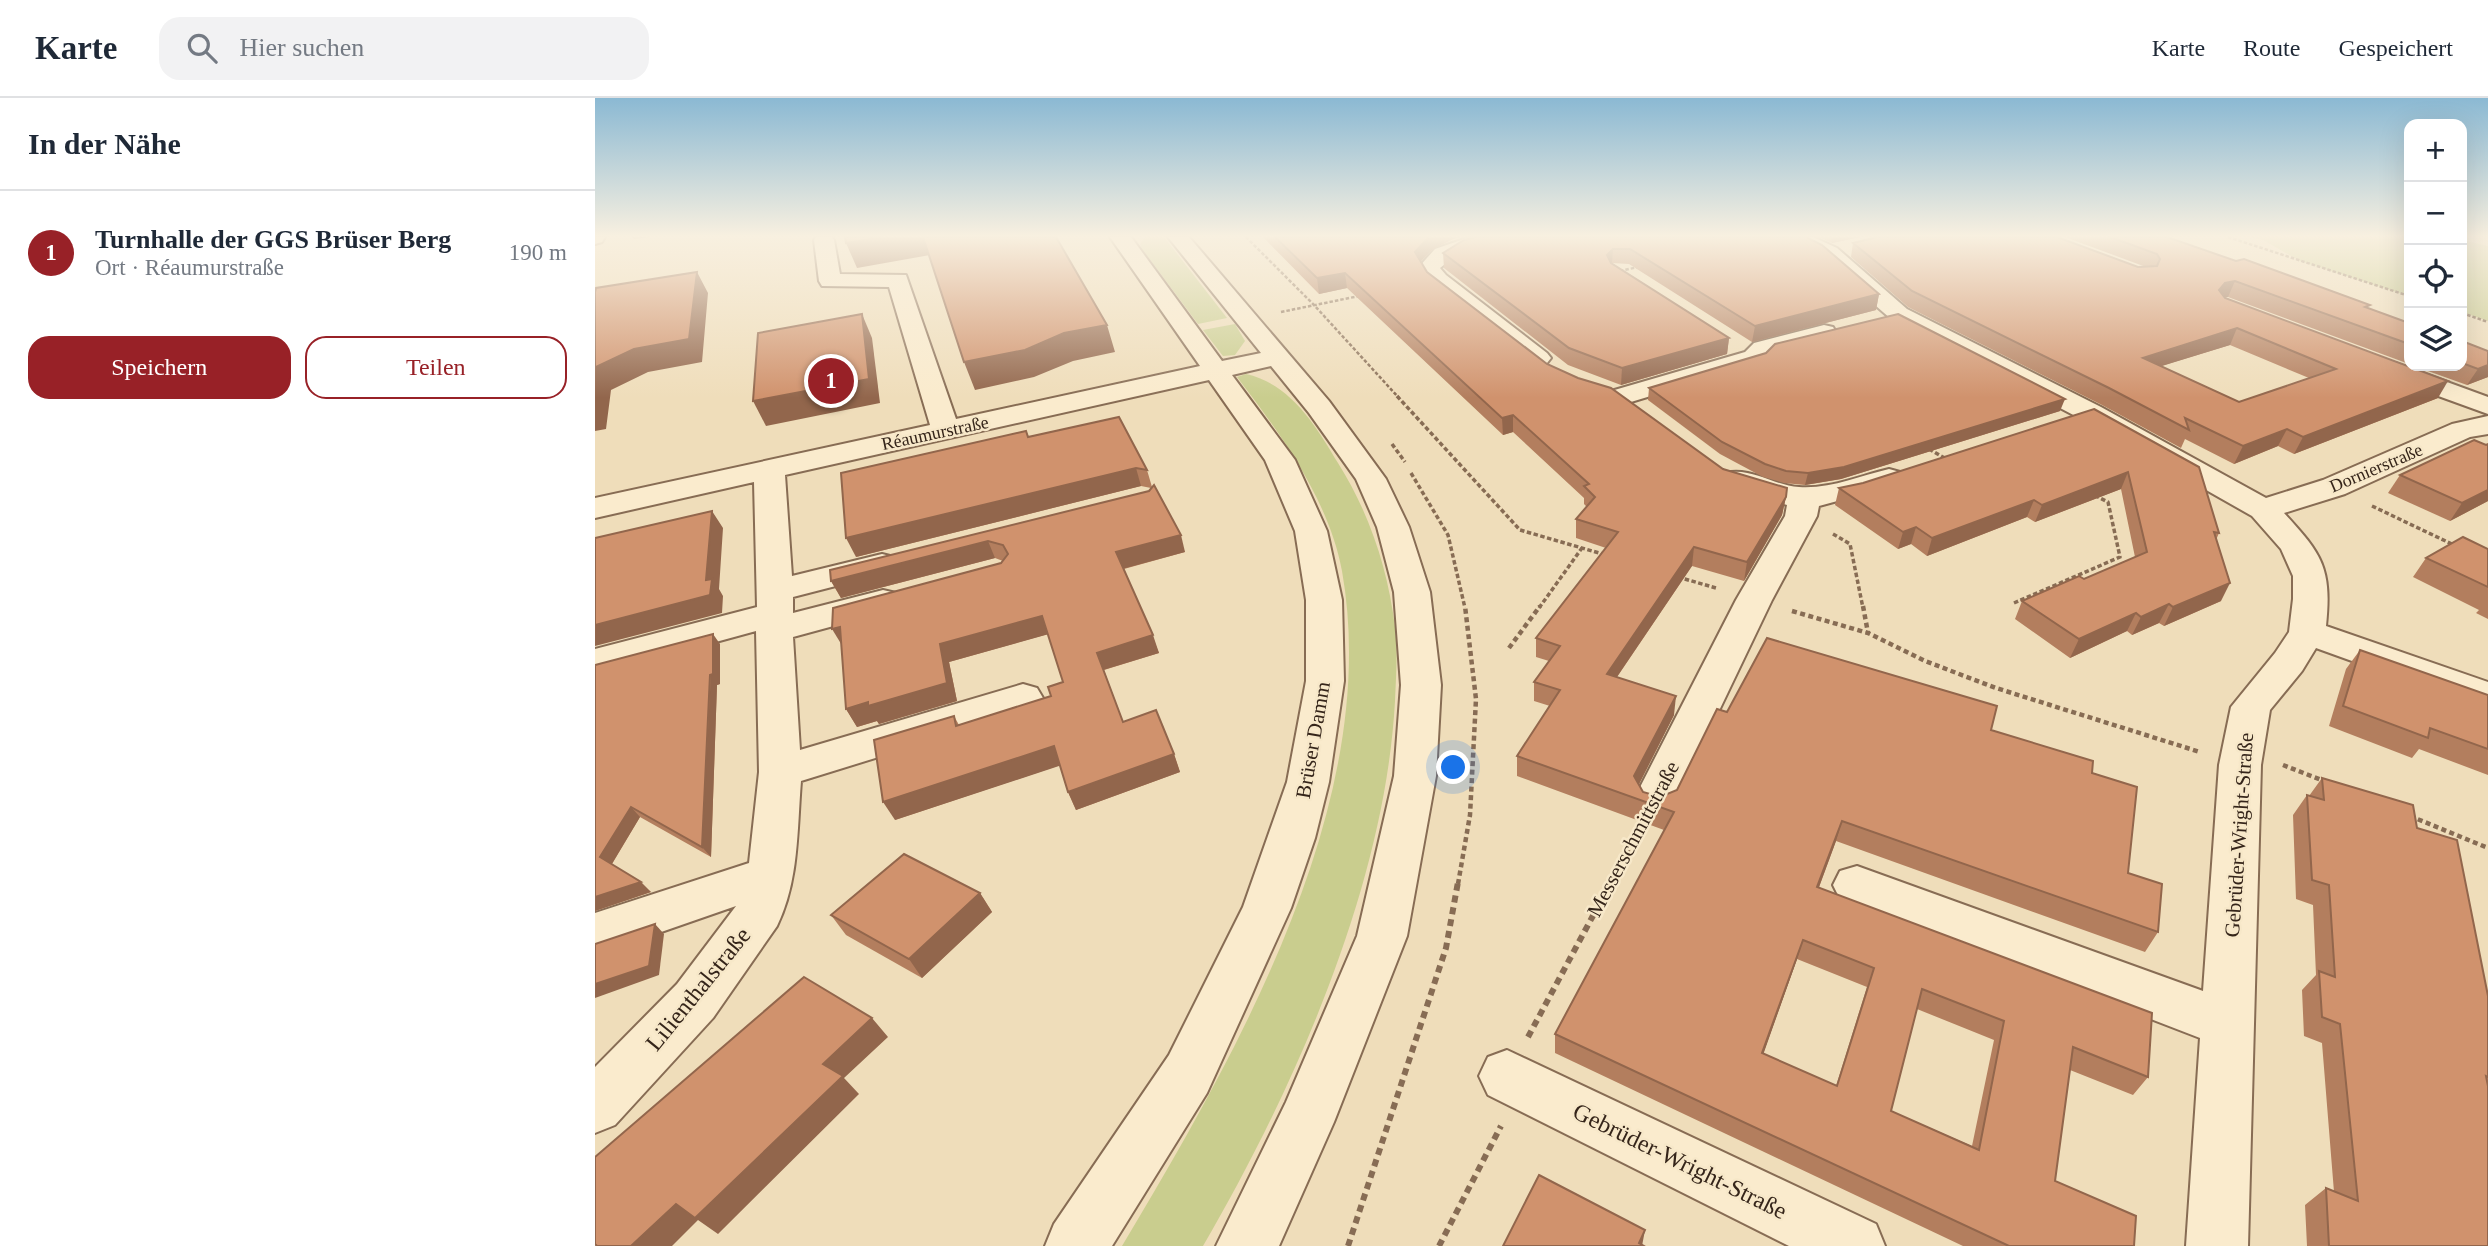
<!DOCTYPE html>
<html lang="de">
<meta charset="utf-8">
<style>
body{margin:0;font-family:Georgia,serif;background:#f2f2f3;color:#1f2937}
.controls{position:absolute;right:21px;top:21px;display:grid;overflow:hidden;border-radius:14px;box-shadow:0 7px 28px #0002}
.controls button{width:63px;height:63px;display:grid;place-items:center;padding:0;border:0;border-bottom:2px solid #e0e1e3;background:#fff;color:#1f2937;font:35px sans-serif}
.you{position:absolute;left:859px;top:670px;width:24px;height:24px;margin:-18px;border:5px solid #fff;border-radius:50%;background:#1a73e8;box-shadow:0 0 0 10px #1a73e833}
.badge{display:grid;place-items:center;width:46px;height:46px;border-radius:50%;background:#982127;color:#fff;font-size:23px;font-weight:700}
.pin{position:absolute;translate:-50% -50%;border:4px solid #fff;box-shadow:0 2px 7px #0006}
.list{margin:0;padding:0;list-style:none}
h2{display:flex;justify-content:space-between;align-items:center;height:91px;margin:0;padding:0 28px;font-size:30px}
h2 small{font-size:23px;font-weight:400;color:#747a83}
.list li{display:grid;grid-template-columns:46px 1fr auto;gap:21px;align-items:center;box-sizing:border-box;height:126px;padding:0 28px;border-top:2px solid #e0e1e3}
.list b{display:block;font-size:26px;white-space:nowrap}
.list p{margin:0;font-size:23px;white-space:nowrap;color:#747a83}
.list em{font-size:23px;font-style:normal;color:#747a83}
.actions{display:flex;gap:14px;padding:21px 28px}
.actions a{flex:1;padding:16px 0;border:2px solid #982127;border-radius:21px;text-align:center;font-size:24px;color:#982127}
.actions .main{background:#982127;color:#fff}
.icon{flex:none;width:38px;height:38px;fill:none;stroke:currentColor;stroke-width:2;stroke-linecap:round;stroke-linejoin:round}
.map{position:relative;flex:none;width:1893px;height:1148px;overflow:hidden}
header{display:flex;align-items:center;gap:42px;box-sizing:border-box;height:98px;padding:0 35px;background:#fff;border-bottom:2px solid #e0e1e3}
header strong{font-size:33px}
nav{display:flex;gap:38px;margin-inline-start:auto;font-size:24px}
.search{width:490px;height:63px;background:#f2f2f3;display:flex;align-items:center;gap:18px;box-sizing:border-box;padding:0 24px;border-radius:21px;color:#747a83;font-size:26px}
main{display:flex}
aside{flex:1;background:#fff}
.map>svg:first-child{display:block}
.green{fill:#c9cd8e}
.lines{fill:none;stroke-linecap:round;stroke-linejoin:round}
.minor-casing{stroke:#876c54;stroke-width:4}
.path-far3{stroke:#876c54;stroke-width:2.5;stroke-dasharray:3.5 2;stroke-linecap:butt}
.path-far2{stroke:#876c54;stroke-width:3.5;stroke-dasharray:4.5 2.5;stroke-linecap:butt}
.path-far1{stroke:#876c54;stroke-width:4.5;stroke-dasharray:5 3.5;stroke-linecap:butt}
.path{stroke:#876c54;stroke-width:6;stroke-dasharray:7 5;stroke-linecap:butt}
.minor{fill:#faebcd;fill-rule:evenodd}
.wall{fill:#b37e5e;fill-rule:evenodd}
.shaded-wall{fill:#92664c}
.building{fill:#d0926d;stroke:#92664c;stroke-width:2;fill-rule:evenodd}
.labels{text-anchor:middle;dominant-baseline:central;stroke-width:5;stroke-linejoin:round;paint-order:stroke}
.far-street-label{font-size:18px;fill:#35251a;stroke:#f7e8c9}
.street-label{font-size:21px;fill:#35251a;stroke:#f7e8c9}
.near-street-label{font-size:24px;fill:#35251a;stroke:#f7e8c9}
</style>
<header>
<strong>Karte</strong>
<div class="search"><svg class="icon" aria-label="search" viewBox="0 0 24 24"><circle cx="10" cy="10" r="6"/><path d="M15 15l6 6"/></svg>Hier suchen</div>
<nav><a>Karte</a><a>Route</a><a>Gespeichert</a></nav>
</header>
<main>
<aside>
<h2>In der Nähe<small></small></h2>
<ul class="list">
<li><span class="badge">1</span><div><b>Turnhalle der GGS Brüser Berg</b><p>Ort · Réaumurstraße</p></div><em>190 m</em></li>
</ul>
<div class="actions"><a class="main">Speichern</a><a>Teilen</a></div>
</aside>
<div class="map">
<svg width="1893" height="1148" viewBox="0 0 1893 1148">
<rect width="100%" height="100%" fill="#efddba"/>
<g class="green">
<polygon points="550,139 569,139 632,220 603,226 547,151 545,146"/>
<polygon points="1655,139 1814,139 1814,198 1705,163 1668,142"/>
<polygon points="1867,142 1893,148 1893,223 1867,214"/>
<polygon points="640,226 650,243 640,257 628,258 608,232"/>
<path d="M651 276C696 286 721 328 743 365 774 414 793 471 800 529 803 553 801 578 800 603 790 787 700 990 608 1148H527C641 957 788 703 747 473 734 402 685 335 642 279Z"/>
</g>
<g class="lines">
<g class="minor-casing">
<g id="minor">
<polygon points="0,139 10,139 7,144 0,146"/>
<path d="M221 139H237L239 142 245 176 311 177 361 321 605 268 515 139H536L627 263 666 255 573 139H594L734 303 791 381 814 429 835 494 846 587 841 678 812 838 739 1024 684 1148H621L691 1004 762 838 799 678 806 587 799 494 782 429 761 381 714 315 676 268 637 277 700 362 732 433 747 502 749 583 734 684 720 740 696 810 612 995 517 1148H450L459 1126 574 957 648 809 692 684 711 583V502L700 433 670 362 614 282 190 377 197 478 287 456 299 459 304 466 299 473 198 499V515L288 492 301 495 306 503 301 511 198 539 205 652 428 586 442 590 448 600 442 610 206 683C202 732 204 783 182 828L118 920 20 1027 0 1035V969L82 886 141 808 0 857V815L154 765 164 674 161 533 0 577V551L162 509 159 384 0 420V400L335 327 294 189 227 188 224 183 219 142Z"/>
<polygon points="875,139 918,139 915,143 864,155 845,170 851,177 952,255 956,260 952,265 943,268 934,265 835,187 823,170 840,151"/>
<path d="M1192 139H1218L1242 150 1312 211 1506 309 1671 400 1728 382 1857 326 1893 318V336L1875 339 1750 396 1689 415C1727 456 1737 470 1731 528L1893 584V612L1721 550 1707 573 1675 612 1666 667 1653 1148H1591L1605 940 1245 801 1238 787 1245 773 1262 768 1608 893 1624 667 1636 609 1680 555 1694 534 1698 501V478L1686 451 1657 418 1486 321 1296 221 1226 160 1195 143Z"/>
<polygon points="1229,227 1238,229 1241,234 1238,239 1177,255 1168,264 1026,307 1016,305 1012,299 1016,293 1150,254 1159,245"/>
<polygon points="1800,265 1893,299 1893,316 1791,279 1787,273 1791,267"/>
<path d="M1294 371 1305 374 1309 380 1305 386 1224 408 1222 418 1177 502 1077 711 1062 716 1047 711 1040 699 1141 502 1190 418 1192 407 1131 389 1127 382 1131 375C1156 369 1180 388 1204 389 1236 391 1264 378 1294 371Z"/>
<polygon points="912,952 1281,1126 1290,1148 1194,1148 893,997 884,978 893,959"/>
</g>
</g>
<g class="path-far3">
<polyline points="651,139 719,207 804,300"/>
<polyline points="1633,139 1814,198"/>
<polyline points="1025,173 1043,169"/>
<polyline points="686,214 764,198"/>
<polyline points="1867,215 1893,224"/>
</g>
<g class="path-far2">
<polyline points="802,298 925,432 1011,457"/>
<polyline points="797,346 810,364"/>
<polyline points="1334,351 1351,361"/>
<polyline points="816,375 853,437 870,510"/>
<polyline points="1777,408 1861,448"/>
<polyline points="1238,436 1255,446 1268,510"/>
<polyline points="1083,479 1121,490"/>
<polyline points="1419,505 1525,459 1513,404 1501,398"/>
<polyline points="944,510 987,450"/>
</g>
<g class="path-far1">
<polyline points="1268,508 1273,535"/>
<polyline points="1197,513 1273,535 1330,563 1401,590 1605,654"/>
<polyline points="914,550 945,508"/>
<polyline points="1688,667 1729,683"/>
<polyline points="1815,718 1893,750"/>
<polyline points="863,786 875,717 881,601 870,508"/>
<polyline points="1015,786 1043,734"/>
</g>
<g class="path">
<polyline points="933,939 1016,784"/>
<polyline points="753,1148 851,850 863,784"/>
<polyline points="844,1148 906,1028"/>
</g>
<use href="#minor" class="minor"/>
</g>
<g class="wall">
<path d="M668 139H866L858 141 838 151 826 163 832 174 952 266 1128 371 1191 399 1187 417 1149 483 1097 468 1022 579 1079 617 1044 686 1048 694 1065 699 1082 692 1132 614 1396 632 1497 675 1533 775 1563 834 1550 854 1241 743 1224 789 1553 979 1538 997 1475 972 1460 1083 1539 1148H1368L960 955V936L1069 732 922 678V658L955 608 939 603V584L954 563 941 559V540L1011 450 981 440V421L992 409 989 406V400L918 334 908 337 752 190 724 196ZM1202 861 1272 889 1241 988 1168 956ZM1322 911 1399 942 1377 1048 1296 1013Z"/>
<polygon points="1211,139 1284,196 1281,212 1157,244 1034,166 1017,165 1134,240 1132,256 1026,287 973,267 849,170 848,155"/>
<polygon points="1224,139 1265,139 1237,145"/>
<path d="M1470 139H1572L1814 225V266L1633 199H1630L1843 300 1699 356 1683 348 1639 366 1590 341 1586 350 1507 307 1313 209 1256 159 1258 145 1543 169H1551ZM1635 247 1714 280 1644 304 1566 268Z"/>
<polygon points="1867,243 1893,253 1893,279 1872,287 1819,268 1867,268"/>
<polygon points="1054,290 1465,313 1246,381 1210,387 1189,385 1168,379 1125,356 1053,302"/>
<polygon points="1499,311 1624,435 1621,442 1626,503 1569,528 1564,525 1537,537 1532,533 1475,560 1420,521 1427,503 1489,481 1540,459 1526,391 1440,424 1432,419 1332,458 1316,446 1303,451 1240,407 1244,390 1268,385"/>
<polygon points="433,339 552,372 557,389 590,454 529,471 564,555 509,572 528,624 579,656 585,674 481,712 473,694 465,667 300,722 359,618 364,627 456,598 468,584 453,536 354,564 362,603 284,626 282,623 262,629 251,611 408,463 400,460 246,500 236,483 554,393 556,390 546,388 261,459"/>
<polygon points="1891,347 1893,403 1855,423 1793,395 1805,377"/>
<polygon points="1893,451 1893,521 1881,515 1884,512 1818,479 1831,460"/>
<polygon points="125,546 125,586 122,587 116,759 45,719 17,766 56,794 0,813 0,567"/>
<polygon points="1765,552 1893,597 1893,677 1824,651 1817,660 1734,628 1751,571"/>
<polygon points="1727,680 1822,730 1893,898 1893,1148 1712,1148 1710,1107 1731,1090 1739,1094 1727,945 1709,938 1707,892 1721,877 1718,807 1701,801 1698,717 1712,697 1714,698"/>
<polygon points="385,795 397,814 327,880 251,837 236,817"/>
</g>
<g class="shaded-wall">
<polygon points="37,139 55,139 39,141"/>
<polygon points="289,139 328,139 335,157 262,170 251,145"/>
<polygon points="834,139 866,139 858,141 838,151 821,168 820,154"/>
<polygon points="1238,139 1265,139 1237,145"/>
<polygon points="1018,151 1017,165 1012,172 1012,157"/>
<polygon points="102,174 113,195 107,264 53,274 16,292 11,331 0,333 0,276 1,269"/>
<polygon points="750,175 752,190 724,196 722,180"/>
<polygon points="1640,183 1633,199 1623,200 1624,192 1630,185"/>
<polygon points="1284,196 1281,212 1157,244 1160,228"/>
<polygon points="267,216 277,240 285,305 171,328 158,303"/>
<polygon points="512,227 520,254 478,263 439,279 380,292 369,264 469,235"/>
<polygon points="1642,230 1635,247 1541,276 1548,260"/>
<polygon points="1134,240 1132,256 1026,287 1027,270"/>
<polygon points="1893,267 1893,279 1872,287 1883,271"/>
<polygon points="1853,283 1843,300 1699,356 1708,339"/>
<polygon points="1470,301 1465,313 1246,381 1210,387 1213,375"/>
<polygon points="918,317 918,334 908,337 907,320"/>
<polygon points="1692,331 1683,348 1639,366 1648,348"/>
<polygon points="541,370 546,388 261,459 251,440"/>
<polygon points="1533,374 1526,391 1440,424 1447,407"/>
<polygon points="1893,392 1893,403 1855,423 1867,405"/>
<polygon points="1191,399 1187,417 1149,483 1152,464"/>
<polygon points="1439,402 1432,419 1332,458 1337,440"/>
<polygon points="117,413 128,430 124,491 128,498 127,515 0,548 0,527 111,482"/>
<polygon points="1321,429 1316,446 1303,451 1308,434"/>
<polygon points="586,437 590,454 527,471 521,454"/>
<polygon points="393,443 400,460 246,500 236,483"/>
<polygon points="1099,449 1097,468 1011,595 1012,576"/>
<polygon points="1635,485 1626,503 1569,528 1578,509"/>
<polygon points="1574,506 1564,525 1537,537 1546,519"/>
<polygon points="1541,515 1532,533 1475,560 1484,541"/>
<polygon points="447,518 454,536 354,564 362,603 284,626 282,623 262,629 251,611 345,546"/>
<polygon points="245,529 248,549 237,531"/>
<polygon points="118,536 125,546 125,586 122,587 116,759 107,749"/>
<polygon points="558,537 564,555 508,572 502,555"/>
<polygon points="1081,598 1079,617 1038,698 1039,678"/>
<polygon points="459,648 467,667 300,722 288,704"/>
<polygon points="579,656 585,674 481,712 473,694"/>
<polygon points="36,709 45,719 15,769 5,759"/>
<polygon points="1247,723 1241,743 1217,808 1222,789"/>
<polygon points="46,784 56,794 0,813 0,799"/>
<polygon points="385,795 397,814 327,880 314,861"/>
<polygon points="60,826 69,836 64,877 0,900 0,886"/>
<polygon points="1208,842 1202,861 1162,974 1167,955"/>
<polygon points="277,920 293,939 249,980 264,996 123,1136 103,1122 77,1148 36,1148"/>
<polygon points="1050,1132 1047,1148 1044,1145"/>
</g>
<g class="building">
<polygon points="250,139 289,139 251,145"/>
<polygon points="328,139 461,139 512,227 469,235 430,252 369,264"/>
<path d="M680 139H834L820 154 832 174 952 266 983 280 1016 290 1128 371 1192 390 1191 399 1152 464 1099 449 1012 576 1081 598 1039 678 1048 694 1065 699 1082 692 1122 611 1132 614 1172 540 1402 608 1396 632 1498 663 1497 675 1542 689 1533 775 1567 786 1563 834 1247 723 1222 789 1557 915 1553 979 1478 949 1460 1083 1541 1118 1539 1148H1414L960 936 1079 714 922 658 965 592 939 584 965 548 941 540 1023 434 981 421 1000 399 989 388 994 386 918 317 907 320 750 175 722 180ZM1208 842 1279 870 1242 988 1167 955ZM1327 891 1409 923 1384 1052 1296 1013Z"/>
<polygon points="881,139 1211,139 1227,147 1284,196 1160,228 1035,151 1018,151 1012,157 1016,165 1134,240 1027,270 974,250 848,155 869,142"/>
<path d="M1282 139H1462L1543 169 1562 168 1565 161 1562 156 1515 139H1572L1641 163 1649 161 1775 207 1770 209 1814 225V246L1640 183 1630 185 1624 192 1630 200 1853 283 1708 339 1692 331 1648 348 1590 320 1594 332 1514 290 1317 193 1258 145ZM1642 230 1741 271 1644 304 1548 260Z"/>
<polygon points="102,174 94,241 39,251 1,269 0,276 0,194 1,190"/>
<polygon points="267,216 274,281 158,303 163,235"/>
<polygon points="1303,216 1470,301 1249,369 1213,375 1191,373 1170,366 1127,344 1054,290 1171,255 1180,246"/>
<polygon points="1867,243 1893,253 1893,267 1883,271 1867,265"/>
<polygon points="1499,311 1604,369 1624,435 1619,434 1635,485 1578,509 1574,506 1546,519 1541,515 1484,541 1427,503 1484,478 1489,481 1552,454 1533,374 1447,407 1439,402 1337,440 1321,429 1308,434 1244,390 1268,385"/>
<polygon points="524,319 552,372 541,370 251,440 246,375 431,333 433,339"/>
<polygon points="1879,342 1891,347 1893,346 1893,392 1867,405 1805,377"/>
<polygon points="559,387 586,437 521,454 558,537 502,555 528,624 561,612 579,656 473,694 459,648 288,704 279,642 359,618 361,628 456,598 453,589 468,584 447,518 345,546 352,585 273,608 273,604 251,611 245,529 237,531 238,510 406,465 413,456 408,447 393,443 236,483 235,472 554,393"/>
<polygon points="117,413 111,482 117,481 115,497 0,527 0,440"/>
<polygon points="1868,439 1893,451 1893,489 1831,460"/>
<polygon points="118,536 118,576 115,577 107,749 36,709 5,759 46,784 0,799 0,567"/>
<polygon points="1765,552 1893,597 1893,651 1835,630 1833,640 1748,608"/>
<polygon points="1727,680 1818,707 1822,730 1862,742 1893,898 1893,979 1891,978 1893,988 1893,1148 1734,1148 1731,1090 1763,1103 1745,926 1727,919 1724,873 1740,879 1734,787 1717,782 1712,697 1729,702"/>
<polygon points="309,756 385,795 314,861 236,817"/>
<polygon points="60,826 54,868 0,886 0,846"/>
<polygon points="209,879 277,920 228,966 248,978 100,1120 81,1106 36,1148 2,1148 0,1146 0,1059"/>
<polygon points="944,1077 1050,1132 1044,1145 1049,1148 908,1148"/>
</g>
<linearGradient id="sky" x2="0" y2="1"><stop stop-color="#8bb9d3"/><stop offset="0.46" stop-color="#f8f0e0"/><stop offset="1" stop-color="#f8f0e0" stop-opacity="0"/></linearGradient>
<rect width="1893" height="300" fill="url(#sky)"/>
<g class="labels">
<g class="far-street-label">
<text transform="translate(340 335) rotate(-12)">Réaumurstraße</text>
<text transform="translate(1781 370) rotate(-23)">Dornierstraße</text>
</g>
<g class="street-label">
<text transform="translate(718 642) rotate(-80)">Brüser Damm</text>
<text transform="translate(1644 737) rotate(-86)">Gebrüder-Wright-Straße</text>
<text transform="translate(1038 741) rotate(-62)">Messerschmittstraße</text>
</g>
<g class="near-street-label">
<text transform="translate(103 891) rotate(-51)">Lilienthalstraße</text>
<text transform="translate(1085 1063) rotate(26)">Gebrüder-Wright-Straße</text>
</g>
</g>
</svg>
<div class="controls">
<button>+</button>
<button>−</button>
<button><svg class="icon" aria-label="locate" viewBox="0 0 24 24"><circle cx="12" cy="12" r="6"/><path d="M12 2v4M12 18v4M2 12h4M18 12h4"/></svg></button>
<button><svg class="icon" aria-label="layers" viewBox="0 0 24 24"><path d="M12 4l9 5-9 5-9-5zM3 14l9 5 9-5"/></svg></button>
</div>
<div class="you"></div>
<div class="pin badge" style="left:236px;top:283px">1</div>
</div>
</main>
